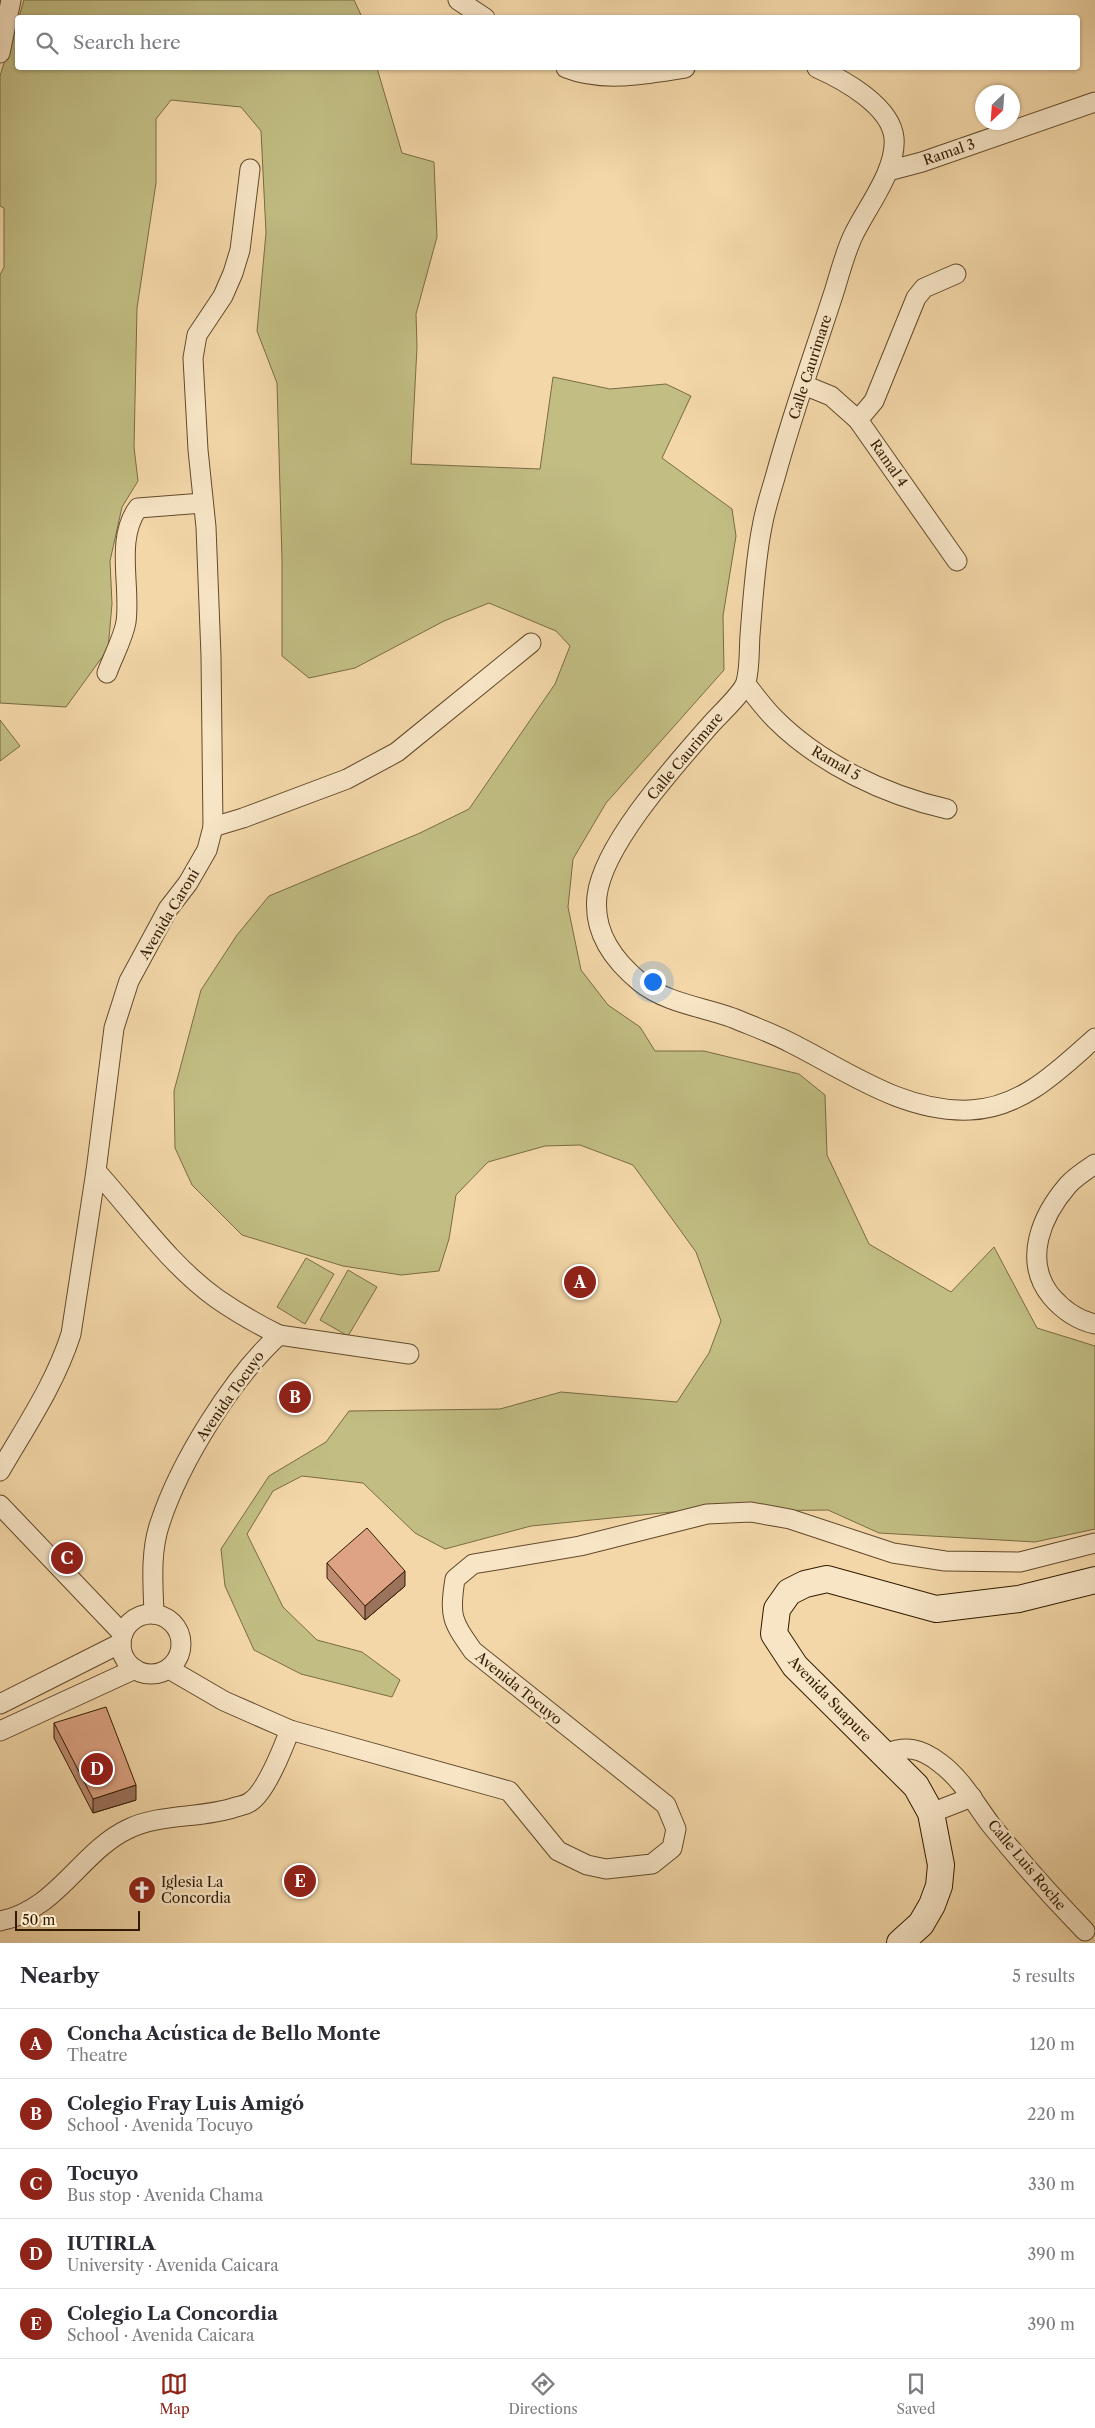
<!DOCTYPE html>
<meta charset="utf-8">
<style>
body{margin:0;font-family:"Libre Caslon Text",serif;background:#f7f7f7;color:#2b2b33}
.compass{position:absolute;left:975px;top:85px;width:45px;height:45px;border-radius:50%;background:#fff;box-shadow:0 1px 4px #0004;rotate:205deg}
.scale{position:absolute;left:15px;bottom:12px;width:125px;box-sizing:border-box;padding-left:5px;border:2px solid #321b01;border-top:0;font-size:14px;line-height:18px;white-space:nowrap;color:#321b01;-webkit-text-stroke:4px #f7e5c6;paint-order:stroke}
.you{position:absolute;left:652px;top:981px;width:18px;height:18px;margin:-12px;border:4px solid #fff;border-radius:50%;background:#1a73e8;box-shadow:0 0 0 8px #1a73e833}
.badge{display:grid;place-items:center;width:32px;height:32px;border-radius:50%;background:#8f2418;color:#fff;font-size:16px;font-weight:700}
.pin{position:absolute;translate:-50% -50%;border:2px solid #fff;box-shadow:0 1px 5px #0006}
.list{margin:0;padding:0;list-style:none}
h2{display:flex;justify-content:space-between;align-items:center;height:65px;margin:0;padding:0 20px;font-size:21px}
h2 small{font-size:16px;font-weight:400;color:#7c7c81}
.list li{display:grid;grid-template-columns:32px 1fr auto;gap:15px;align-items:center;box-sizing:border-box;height:70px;padding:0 20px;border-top:1px solid #e1e1e2}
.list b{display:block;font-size:19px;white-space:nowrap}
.list p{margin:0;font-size:16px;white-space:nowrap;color:#7c7c81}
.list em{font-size:16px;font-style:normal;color:#7c7c81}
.icon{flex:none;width:28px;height:28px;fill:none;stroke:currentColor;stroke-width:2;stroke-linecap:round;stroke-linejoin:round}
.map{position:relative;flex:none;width:1095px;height:1943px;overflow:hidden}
.search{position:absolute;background:#fff;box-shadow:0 1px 4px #0004;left:15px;right:15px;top:15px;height:55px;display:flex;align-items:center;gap:12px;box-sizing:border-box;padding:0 18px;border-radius:5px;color:#7c7c81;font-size:19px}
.sheet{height:415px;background:#fff}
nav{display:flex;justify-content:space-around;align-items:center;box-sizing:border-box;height:70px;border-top:1px solid #e1e1e2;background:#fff;font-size:14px;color:#7c7c81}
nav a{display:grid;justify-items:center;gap:2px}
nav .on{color:#8f2418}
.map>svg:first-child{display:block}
.green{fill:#c1bd83;stroke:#7a6c42}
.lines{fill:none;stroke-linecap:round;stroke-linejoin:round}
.street-casing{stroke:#624a2b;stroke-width:21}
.secondary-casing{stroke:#321b01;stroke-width:28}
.street{stroke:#f7e5c6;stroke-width:19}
.secondary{stroke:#f7e5c6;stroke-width:26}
.wall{fill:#bf8c72;stroke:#321b01}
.shaded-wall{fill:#9b725c;stroke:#321b01}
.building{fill:#dea384;stroke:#321b01}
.labels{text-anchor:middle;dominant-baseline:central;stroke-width:5;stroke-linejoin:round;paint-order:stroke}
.street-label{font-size:14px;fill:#321b01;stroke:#f7e5c6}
.poi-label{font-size:14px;fill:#321b01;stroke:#f7e5c6;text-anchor:start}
</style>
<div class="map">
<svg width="1095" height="1943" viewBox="0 0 1095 1943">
<rect width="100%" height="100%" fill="#f3d7a8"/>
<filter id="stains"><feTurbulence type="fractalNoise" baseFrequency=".004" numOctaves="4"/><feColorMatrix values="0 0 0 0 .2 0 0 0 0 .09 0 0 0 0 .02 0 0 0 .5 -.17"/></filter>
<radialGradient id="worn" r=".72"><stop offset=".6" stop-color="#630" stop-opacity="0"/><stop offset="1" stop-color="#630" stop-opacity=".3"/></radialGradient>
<g class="green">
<polygon points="24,0 354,0 362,17 19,17"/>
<polygon points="17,22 18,68 377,68 402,153 434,162 437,237 416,314 417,347 411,464 540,469 553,377 610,389 666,384 691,396 662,458 732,509 736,536 723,616 724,670 606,803 573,859 568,907 581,970 608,1005 640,1027 655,1051 704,1051 799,1074 825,1095 827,1155 869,1244 951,1292 994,1247 1037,1328 1095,1346 1095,1529 1035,1542 879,1533 828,1510 672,1512 531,1526 445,1549 415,1533 363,1483 302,1476 273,1491 247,1534 283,1607 317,1640 362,1652 400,1680 392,1697 301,1674 254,1650 225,1586 221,1549 269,1476 326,1442 349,1411 500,1409 561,1392 677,1402 709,1353 721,1321 696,1252 633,1165 580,1145 545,1146 488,1162 456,1195 449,1239 439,1271 401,1275 343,1266 242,1235 192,1185 175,1148 174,1091 201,990 237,935 269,896 420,833 469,809 555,684 570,646 556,631 489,603 444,621 355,668 309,678 282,656 282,559 277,383 257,331 266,233 261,131 241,107 171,100 156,119 156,183 137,308 134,447 138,481 122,507 110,561 112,604 108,649 66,707 0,703 0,275 4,267 4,208 0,206 0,76"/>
<polygon points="0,720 20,746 0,761"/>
<polygon points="306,1258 334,1274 305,1324 277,1307"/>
<polygon points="348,1270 377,1287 348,1336 320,1320"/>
</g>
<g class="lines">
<g class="street-casing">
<g id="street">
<polyline points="458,0 485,18"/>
<polyline points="0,53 11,0"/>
<path d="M566 68C604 83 646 74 685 68"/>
<path d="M817 68C844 80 891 106 894 138 897 171 865 209 852 238 845 254 840 272 835 289 815 351 793 412 776 474 771 492 765 509 762 527 755 562 753 599 750 635 749 649 750 668 746 682 743 693 721 713 712 723 677 763 603 844 597 896 593 931 613 960 640 982 666 1003 703 1007 733 1018 752 1026 772 1033 791 1043 847 1071 904 1113 970 1110 1022 1108 1059 1070 1095 1038"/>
<polyline points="888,171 922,162 1095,102"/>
<polyline points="804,385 831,396 858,420 957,561"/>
<polyline points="858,420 874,401 916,298 924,288 956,274"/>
<path d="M107 673C113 656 123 639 126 622 131 586 115 539 138 508L203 503"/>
<path d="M746 684C755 696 765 709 775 719 820 764 885 795 947 809"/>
<polyline points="213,827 243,818 347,779 397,752 531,643"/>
<path d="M1095 1164C1086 1170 1075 1177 1068 1185 1042 1215 1022 1260 1051 1296 1062 1309 1077 1320 1095 1324"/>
<path d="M96 1171C135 1214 169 1264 216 1298 236 1312 257 1324 279 1335 232 1378 180 1462 160 1523 150 1552 153 1584 154 1614"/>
<polyline points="279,1335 409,1354"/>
<path d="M0 1471C26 1426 55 1384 71 1334L96 1171 114 1028 129 981 168 909 188 883 207 850 213 827 211 656 206 527 198 450 193 358 197 335 223 296 233 273 240 250 250 169"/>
<polyline points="0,1505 123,1634"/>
<circle cx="151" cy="1644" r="30"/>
<path d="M169 1669 224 1701 290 1730 509 1791 558 1851 587 1865 606 1869 652 1864 672 1848 676 1829 666 1805 473 1651C452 1621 449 1617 455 1579L473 1564 580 1546 707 1514 751 1512 790 1519 893 1553 945 1561 1020 1562 1095 1543"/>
<polyline points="0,1704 121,1643"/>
<polyline points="0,1731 135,1669"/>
<path d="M884 1754C906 1745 921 1748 940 1763 962 1779 975 1804 991 1825 1021 1862 1052 1897 1085 1931"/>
<polyline points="931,1813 972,1797"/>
<path d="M0 1921C57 1910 80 1852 128 1829 161 1813 201 1819 236 1807 240 1806 246 1805 250 1802 266 1792 283 1748 290 1730"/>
</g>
</g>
<g class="secondary-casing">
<polyline id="secondary" points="900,1943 921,1924 932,1905 939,1886 941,1865 931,1813 916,1786 795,1666 774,1634 777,1609 789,1592 805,1584 827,1579 936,1609 1019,1599 1095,1580"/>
</g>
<use href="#street" class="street"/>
<use href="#secondary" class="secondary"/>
</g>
<g class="wall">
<polygon points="327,1563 405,1586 365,1620 327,1578"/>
<polygon points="54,1723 136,1800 93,1813 54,1738"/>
</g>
<g class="shaded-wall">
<polygon points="405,1571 405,1586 365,1620 365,1606"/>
<polygon points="136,1785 136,1800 93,1813 93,1799"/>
</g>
<g class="building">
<polygon points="367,1528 405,1571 365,1606 327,1563"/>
<polygon points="106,1707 136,1785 93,1799 54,1723"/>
</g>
<defs>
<g id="church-disc" transform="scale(1.4375)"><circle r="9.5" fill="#8f2418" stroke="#f7e5c6"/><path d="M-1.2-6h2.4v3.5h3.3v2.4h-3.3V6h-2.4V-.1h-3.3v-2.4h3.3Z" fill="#fff"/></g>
</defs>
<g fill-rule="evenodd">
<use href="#church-disc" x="142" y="1890"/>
</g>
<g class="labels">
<g class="street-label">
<text transform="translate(949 152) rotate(-19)">Ramal 3</text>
<text transform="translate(810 367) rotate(-72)">Calle Caurimare</text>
<text transform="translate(889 463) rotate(55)">Ramal 4</text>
<text transform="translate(685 756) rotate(-50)">Calle Caurimare</text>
<text transform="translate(836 763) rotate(30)">Ramal 5</text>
<text transform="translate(169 914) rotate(-59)">Avenida Caroní</text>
<text transform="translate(230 1396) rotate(-55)">Avenida Tocuyo</text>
<text transform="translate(519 1688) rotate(39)">Avenida Tocuyo</text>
<text transform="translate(830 1699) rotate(46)">Avenida Suapure</text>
<text transform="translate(1027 1865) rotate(50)">Calle Luis Roche</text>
</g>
<g class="poi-label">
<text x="161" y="1882">Iglesia La<tspan x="161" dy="16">Concordia</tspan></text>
</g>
</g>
<rect width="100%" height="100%" filter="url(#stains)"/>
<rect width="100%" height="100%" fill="url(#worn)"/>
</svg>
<svg class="compass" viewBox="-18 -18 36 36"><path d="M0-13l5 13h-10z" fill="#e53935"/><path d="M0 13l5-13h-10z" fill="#7c7c81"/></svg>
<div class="scale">50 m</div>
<div class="you"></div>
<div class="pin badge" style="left:580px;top:1282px">A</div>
<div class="pin badge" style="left:295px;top:1397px">B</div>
<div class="pin badge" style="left:67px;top:1558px">C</div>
<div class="pin badge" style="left:97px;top:1769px">D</div>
<div class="pin badge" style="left:300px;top:1881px">E</div>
<div class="search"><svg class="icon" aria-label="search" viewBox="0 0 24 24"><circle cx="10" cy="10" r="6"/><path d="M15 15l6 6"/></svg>Search here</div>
</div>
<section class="sheet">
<h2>Nearby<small>5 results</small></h2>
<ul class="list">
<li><span class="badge">A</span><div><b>Concha Acústica de Bello Monte</b><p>Theatre</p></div><em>120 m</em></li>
<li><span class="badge">B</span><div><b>Colegio Fray Luis Amigó</b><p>School · Avenida Tocuyo</p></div><em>220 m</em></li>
<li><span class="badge">C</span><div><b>Tocuyo</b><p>Bus stop · Avenida Chama</p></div><em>330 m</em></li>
<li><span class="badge">D</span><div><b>IUTIRLA</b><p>University · Avenida Caicara</p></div><em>390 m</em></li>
<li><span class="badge">E</span><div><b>Colegio La Concordia</b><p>School · Avenida Caicara</p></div><em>390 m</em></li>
</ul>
</section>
<nav>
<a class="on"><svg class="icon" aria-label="map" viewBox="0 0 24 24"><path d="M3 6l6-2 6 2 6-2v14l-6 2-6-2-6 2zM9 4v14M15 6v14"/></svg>Map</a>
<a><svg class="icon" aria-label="directions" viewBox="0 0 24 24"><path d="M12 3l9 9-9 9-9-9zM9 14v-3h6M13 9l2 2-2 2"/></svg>Directions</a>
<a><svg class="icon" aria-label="saved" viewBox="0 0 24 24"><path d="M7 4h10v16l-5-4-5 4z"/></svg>Saved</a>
</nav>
